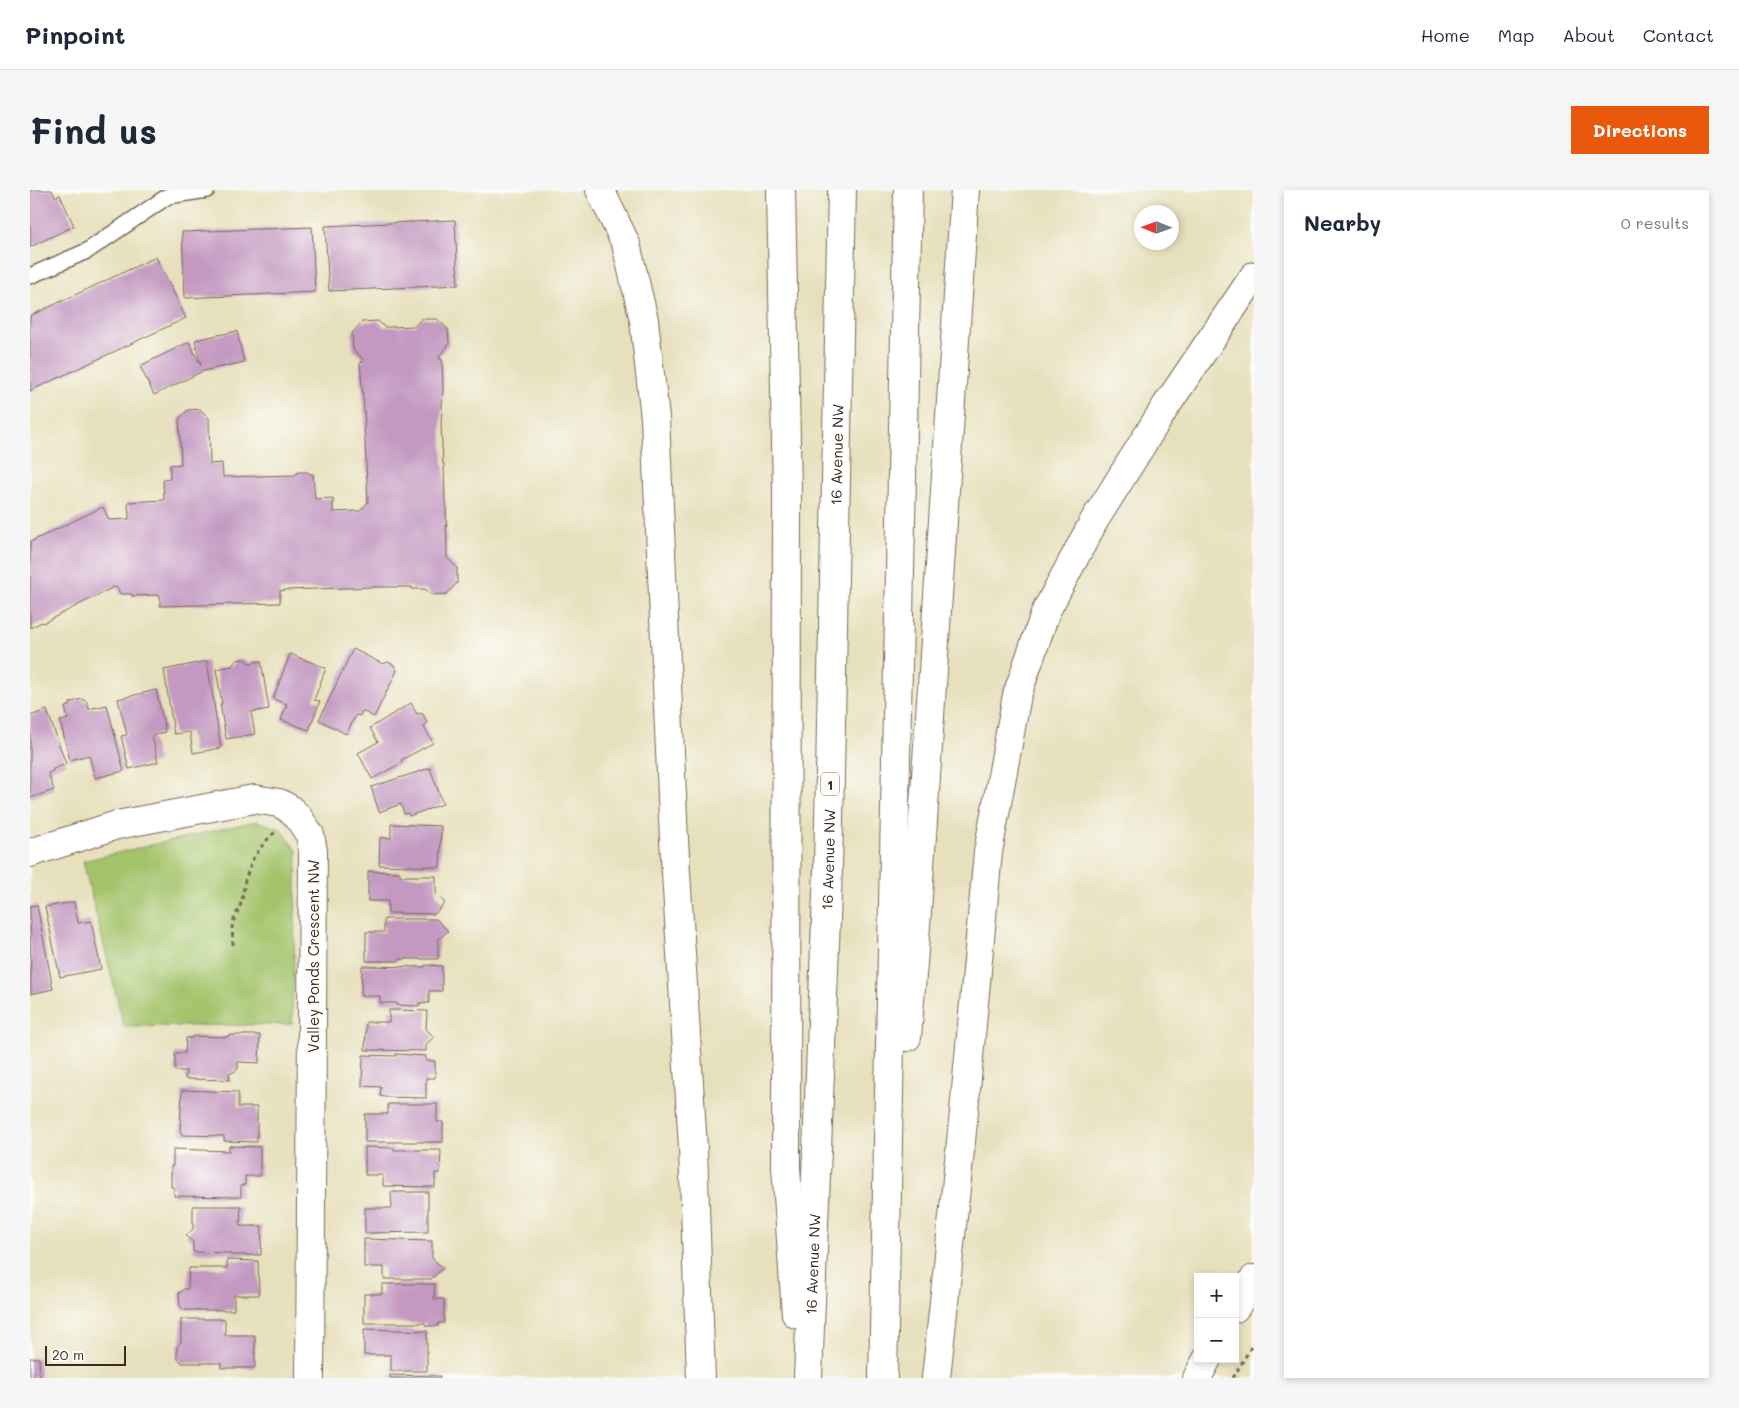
<!DOCTYPE html>
<meta charset="utf-8">
<style>
body{margin:0;font-family:Mali,sans-serif;background:#f6f6f7;color:#1f2937}
.controls{position:absolute;right:15px;bottom:15px;display:grid;overflow:hidden;border-radius:0px;box-shadow:0 2px 8px #0003}
.controls button{width:45px;height:45px;display:grid;place-items:center;padding:0;border:0;border-bottom:1px solid #e0e1e3;background:#fff;color:#1f2937;font:25px sans-serif}
.compass{position:absolute;left:1104px;top:15px;width:45px;height:45px;border-radius:50%;background:#fff;box-shadow:0 2px 8px #0003;rotate:271deg}
.scale{position:absolute;left:15px;bottom:12px;width:81px;box-sizing:border-box;padding-left:5px;border:2px solid #3b2a1e;border-top:0;font-size:14px;line-height:18px;white-space:nowrap;color:#3b2a1e;-webkit-text-stroke:4px #fdfcf7;paint-order:stroke}
.list{margin:0;padding:0;list-style:none}
h2{display:flex;justify-content:space-between;align-items:center;height:65px;margin:0;padding:0 20px;font-size:21px}
h2 small{font-size:16px;font-weight:400;color:#747a83}
.map{position:relative;flex:none;width:1224px;height:1188px;overflow:hidden;border-radius:0px}
header{display:flex;align-items:center;gap:30px;box-sizing:border-box;height:70px;padding:0 25px;background:#fff;border-bottom:1px solid #e0e1e3}
header strong{font-size:24px}
nav{display:flex;gap:28px;margin-inline-start:auto;font-size:18px}
.intro{display:flex;align-items:center;justify-content:space-between;box-sizing:border-box;height:120px;padding:0 30px}
h1{margin:0;font-size:35px}
.button{padding:12px 22px;border-radius:0px;background:#ea580c;color:#fff;font-size:18px;font-weight:700}
main{display:flex;gap:30px;padding:0 30px}
aside{flex:1;background:#fff;border-radius:0px;box-shadow:0 2px 8px #0003}
.map>svg:first-child{display:block}
.green{fill:#a4c46c;stroke:#707745}
.building{fill:#c398c1}
.lines{fill:none;stroke-linecap:round;stroke-linejoin:round}
.lane-casing{stroke:#776a56;stroke-width:18}
.street-casing{stroke:#776a56;stroke-width:30}
.secondary-casing{stroke:#776a56;stroke-width:30}
.highway-casing{stroke:#776a56;stroke-width:30}
.path{stroke:#776a56;stroke-width:3;stroke-dasharray:4 4;stroke-linecap:butt}
.lane{stroke:#fff;stroke-width:15}
.street{stroke:#fff;stroke-width:28}
.secondary{stroke:#fff;stroke-width:28}
.highway{stroke:#fff;stroke-width:28}
.labels{text-anchor:middle;dominant-baseline:central;stroke-width:4;stroke-linejoin:round;paint-order:stroke}
.shield{fill:#fdfcf7;stroke:#75695f;stroke-width:1}
.shield-label{font-size:14px;font-weight:bold;fill:#3b2a1e}
.street-label{font-size:15px;fill:#3b2a1e;stroke:#fdfcf7}
</style>
<header>
<strong>Pinpoint</strong>
<nav><a>Home</a><a>Map</a><a>About</a><a>Contact</a></nav>
</header>
<div class="intro"><h1>Find us</h1><a class="button">Directions</a></div>
<main>
<div class="map">
<svg width="1224" height="1188" viewBox="0 0 1224 1188">
<rect width="100%" height="100%" fill="#fdfcf7"/>
<filter id="ink" filterUnits="userSpaceOnUse"><feTurbulence type="fractalNoise" baseFrequency=".02" numOctaves="2"/><feDisplacementMap in="SourceGraphic" scale="10" xChannelSelector="R" yChannelSelector="G"/><feConvolveMatrix kernelMatrix="1 2 1 2 8 2 1 2 1" color-interpolation-filters="sRGB"/></filter>
<filter id="wash" filterUnits="userSpaceOnUse"><feTurbulence type="fractalNoise" baseFrequency=".0096" numOctaves="4" result="noise"/><feDisplacementMap in="SourceGraphic" scale="20" xChannelSelector="R" yChannelSelector="G"/><feGaussianBlur stdDeviation="1.12" result="paint"/><feColorMatrix in="noise" values="0 0 0 0 0 0 0 0 0 0 0 0 0 0 0 0 0 1.4 0 .05"/><feComposite in="paint" operator="in"/></filter>
<g filter="url(#wash)">
<rect width="100%" height="100%" fill="#e7e0bd"/>
<polygon class="green" points="226,631 251,639 267,661 262,834 94,837 53,671"/>
<g id="blocks">
<g class="building">
<polygon points="0,0 22,0 25,7 30,5 44,36 0,57"/>
<polygon points="425,30 428,95 299,101 295,36"/>
<polygon points="282,37 285,102 155,108 152,42"/>
<polygon points="126,67 156,128 0,201 0,126"/>
<polygon points="391,129 407,129 418,139 419,154 410,165 409,169 412,169 413,198 411,235 413,274 414,274 415,312 416,312 417,368 427,378 427,393 417,404 402,405 395,399 382,399 382,397 345,397 255,400 250,401 250,413 130,416 130,405 102,406 102,404 90,404 87,397 84,398 84,397 13,433 12,432 0,438 0,352 73,317 79,330 99,329 98,312 134,310 133,290 140,289 140,275 151,274 149,229 158,220 170,219 179,228 180,274 192,273 193,287 265,285 268,282 277,282 280,284 283,284 285,309 303,308 303,322 330,321 338,312 334,232 335,232 330,173 333,172 332,168 323,159 322,143 332,132 348,131 354,137 360,137 385,136"/>
<polygon points="207,141 214,172 173,181 124,205 110,176 159,152 171,176 165,150"/>
<polygon points="323,459 353,474 358,472 364,475 367,481 344,527 332,521 330,526 326,525 316,544 289,530"/>
<polygon points="260,464 296,478 284,510 290,511 279,540 251,530 257,514 243,509"/>
<polygon points="214,469 219,473 231,471 239,519 221,522 225,544 196,549 190,514 192,514 186,479 202,476 206,470"/>
<polygon points="177,471 191,558 163,563 160,542 144,544 134,480"/>
<polygon points="126,500 135,539 134,539 135,542 122,546 128,572 99,579 91,546 97,545 88,509"/>
<polygon points="52,509 57,512 59,519 77,515 94,581 65,588 59,565 40,570 30,531 38,529 35,517 39,516 41,512"/>
<polygon points="381,513 386,523 393,524 397,532 394,537 403,553 371,570 373,572 342,589 328,563 348,552 340,538"/>
<polygon points="17,520 36,574 23,579 23,581 18,583 24,600 0,608 0,526"/>
<polygon points="400,578 413,614 379,626 378,623 374,624 371,614 349,622 341,597"/>
<polygon points="361,634 411,636 410,677 349,675 350,648 361,648"/>
<polygon points="338,681 370,682 370,686 406,686 406,704 415,713 405,724 358,723 358,711 338,711"/>
<polygon points="44,712 48,733 61,731 71,779 30,787 15,717"/>
<polygon points="7,715 23,799 1,804 0,716"/>
<polygon points="354,729 406,729 418,741 408,750 408,769 369,769 369,771 336,771 336,742 354,742"/>
<polygon points="395,775 412,776 412,801 399,801 399,813 389,813 389,816 367,815 367,813 350,813 350,806 331,806 332,776 395,777"/>
<polygon points="359,820 397,821 396,839 404,847 396,854 396,861 335,860 336,832 359,832"/>
<polygon points="198,845 230,845 229,873 208,872 208,879 202,883 199,883 200,890 155,889 156,881 145,881 145,863 155,863 156,848 162,848 162,846 198,847"/>
<polygon points="366,864 396,866 396,871 405,871 405,888 396,888 396,908 355,907 350,906 351,897 332,896 333,865 366,866"/>
<polygon points="152,900 208,902 208,917 227,917 227,952 194,951 194,946 152,945 150,940"/>
<polygon points="358,914 407,914 407,932 413,932 413,952 335,952 335,924 358,924"/>
<polygon points="199,956 230,957 230,986 215,986 215,995 211,995 211,1007 144,1006 144,997 141,997 141,976 143,976 143,959 199,961"/>
<polygon points="335,957 364,958 364,960 411,960 410,983 405,983 405,997 353,996 353,985 335,985"/>
<polygon points="361,1002 398,1002 398,1042 335,1043 335,1018 362,1018"/>
<polygon points="163,1016 211,1016 210,1036 232,1036 231,1065 200,1065 200,1063 163,1062 163,1052 156,1046 163,1039"/>
<polygon points="334,1049 402,1051 402,1068 413,1078 401,1089 354,1089 354,1077 334,1077"/>
<polygon points="197,1070 228,1071 229,1105 204,1105 204,1120 154,1120 150,1116 149,1103 154,1099 158,1099 159,1078 197,1078"/>
<polygon points="352,1094 405,1094 404,1109 414,1109 414,1133 408,1133 408,1136 396,1136 395,1133 334,1133 334,1104 352,1104"/>
<polygon points="151,1129 195,1129 195,1145 225,1145 225,1178 191,1178 191,1173 152,1173 147,1168 147,1156 151,1152"/>
<polygon points="334,1139 397,1141 397,1181 361,1181 361,1165 334,1165"/>
<polygon points="0,1168 9,1168 10,1188 0,1188"/>
<polygon points="360,1185 410,1186 410,1188 360,1188"/>
</g>
</g>
</g>
<g filter="url(#ink)">
<use href="#blocks" fill-opacity="0" stroke="#776a56" stroke-width="1"/>
<g class="lines">
<g class="lane-casing">
<polyline id="lane" points="0,86 57,61 138,6 177,0"/>
</g>
<g class="street-casing">
<polyline id="street" points="0,663 87,635 224,609 249,613 260,619 268,627 280,645 283,661 280,1188"/>
</g>
<g class="secondary-casing">
<g id="secondary">
<polyline points="1205,1118 1224,1089"/>
<polyline points="1167,1188 1177,1169"/>
</g>
</g>
<g class="highway-casing">
<g id="highway">
<polyline points="570,0 596,54 614,130 625,228 644,650 663,958 671,1188"/>
<polyline points="751,0 757,302 756,976 766,1124"/>
<polyline points="877,847 886,736 935,0"/>
<path id="s1" d="M778 1188 798 679 812 0"/>
<polyline points="853,1188 878,0"/>
<polyline points="906,1188 933,932 958,662 987,505 1016,421 1064,331 1136,216 1224,86"/>
</g>
</g>
<g class="path">
<polyline points="203,755 202,735 212,711 215,690 223,669 234,653 245,642"/>
<polyline points="1203,1188 1224,1152"/>
</g>
<use href="#lane" class="lane"/>
<use href="#street" class="street"/>
<use href="#secondary" class="secondary"/>
<use href="#highway" class="highway"/>
</g>
</g>
<g class="labels">
<rect class="shield" x="791" y="582.5" width="18" height="23" rx="4"/>
<g class="shield-label">
<text x="800" y="594">1</text>
</g>
<g class="street-label">
<text stroke="none"><textPath href="#s1" startOffset="924">16 Avenue NW</textPath></text>
<text stroke="none"><textPath href="#s1" startOffset="519">16 Avenue NW</textPath></text>
<text transform="translate(283 766) rotate(-90)">Valley Ponds Crescent NW</text>
<text stroke="none"><textPath href="#s1" startOffset="114">16 Avenue NW</textPath></text>
</g>
</g>
</svg>
<div class="controls">
<button>+</button>
<button>−</button>
</div>
<svg class="compass" viewBox="-18 -18 36 36"><path d="M0-13l5 13h-10z" fill="#e53935"/><path d="M0 13l5-13h-10z" fill="#747a83"/></svg>
<div class="scale">20 m</div>
</div>
<aside>
<h2>Nearby<small>0 results</small></h2>
<ul class="list">
</ul>
</aside>
</main>
